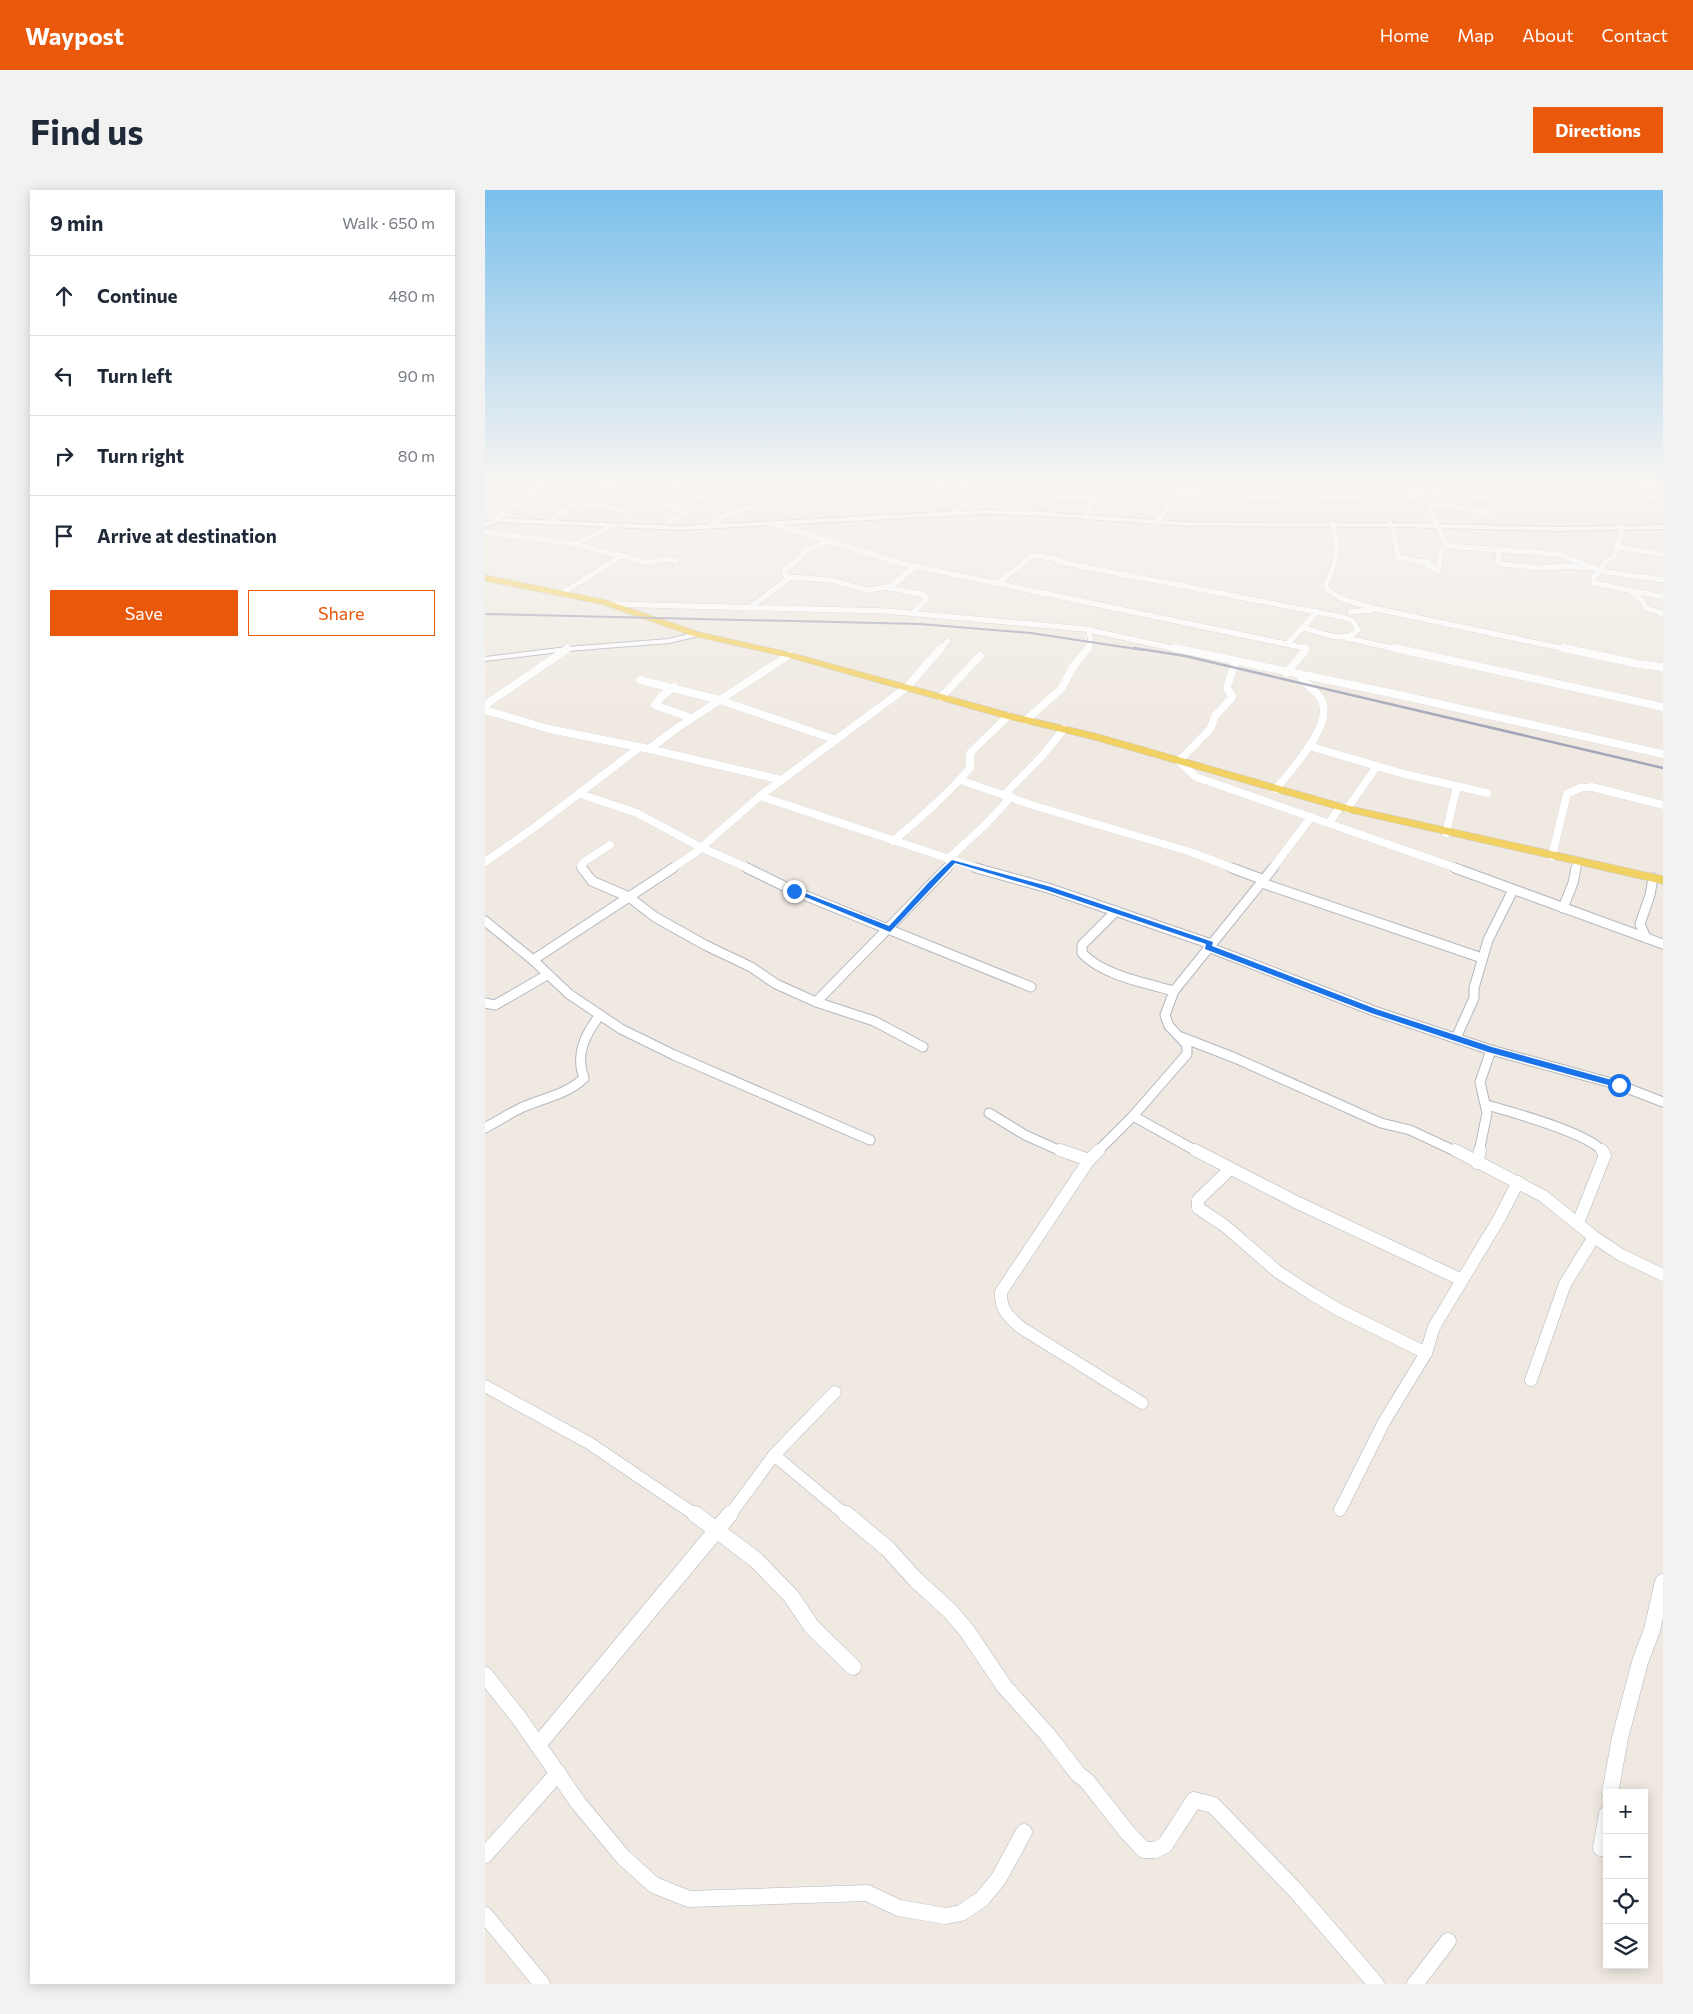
<!DOCTYPE html>
<meta charset="utf-8">
<style>
body{margin:0;font-family:Commissioner,sans-serif;background:#f2f2f3;color:#1f2937}
.controls{position:absolute;right:15px;bottom:15px;display:grid;overflow:hidden;border-radius:0px;box-shadow:0 2px 12px #0003}
.controls button{width:45px;height:45px;display:grid;place-items:center;padding:0;border:0;border-bottom:1px solid #e0e1e3;background:#fff;color:#1f2937;font:25px sans-serif}
.stop{position:absolute;width:15px;height:15px;margin:-11px;border:4px solid #1a73e8;border-radius:50%;background:#fff}
.stop.end{background:#1a73e8;border-color:#fff;box-shadow:0 1px 5px #0008}
.list{margin:0;padding:0;list-style:none}
h2{display:flex;justify-content:space-between;align-items:center;height:65px;margin:0;padding:0 20px;font-size:21px}
h2 small{font-size:16px;font-weight:400;color:#747a83}
.list li{display:grid;grid-template-columns:32px 1fr auto;gap:15px;align-items:center;box-sizing:border-box;height:80px;padding:0 20px;border-top:1px solid #e0e1e3}
.list b{display:block;font-size:19px;white-space:nowrap}
.list em{font-size:16px;font-style:normal;color:#747a83}
.actions{display:flex;gap:10px;padding:15px 20px}
.actions a{flex:1;padding:11px 0;border:1px solid #ea580c;border-radius:0px;text-align:center;font-size:18px;color:#ea580c}
.actions .main{background:#ea580c;color:#fff}
.icon{flex:none;width:28px;height:28px;fill:none;stroke:currentColor;stroke-width:2;stroke-linecap:round;stroke-linejoin:round}
.map{position:relative;flex:none;width:1178px;height:1794px;overflow:hidden;border-radius:0px}
header{display:flex;align-items:center;gap:30px;box-sizing:border-box;height:70px;padding:0 25px;background:#ea580c;color:#fff}
header strong{font-size:24px}
nav{display:flex;gap:28px;margin-inline-start:auto;font-size:18px}
.intro{display:flex;align-items:center;justify-content:space-between;box-sizing:border-box;height:120px;padding:0 30px}
h1{margin:0;font-size:35px}
.button{padding:12px 22px;border-radius:0px;background:#ea580c;color:#fff;font-size:18px;font-weight:700}
main{display:flex;gap:30px;padding:0 30px}
aside{flex:1;background:#fff;border-radius:0px;box-shadow:0 2px 12px #0003}
.map>svg:first-child{display:block}
.lines{fill:none;stroke-linecap:round;stroke-linejoin:round}
.minor-far4-casing{stroke:#b4b7c1;stroke-width:6}
.minor-far3-casing{stroke:#b4b7c1;stroke-width:8}
.minor-far2-casing{stroke:#b4b7c1;stroke-width:11}
.minor-far1-casing{stroke:#b4b7c1;stroke-width:13}
.minor-casing{stroke:#b4b7c1;stroke-width:17}
.tertiary-casing{stroke:#b4b7c1;stroke-width:2}
.primary-casing{stroke:#c9c9c9;stroke-width:1}
.minor-far4{stroke:#fff;stroke-width:5.5}
.minor-far3{stroke:#fff;stroke-width:8}
.minor-far2{stroke:#fff;stroke-width:9}
.minor-far1{stroke:#fff;stroke-width:12}
.minor{stroke:#fff;stroke-width:16}
.tertiary{fill:#fff;fill-rule:evenodd}
.primary{fill:#f2d163;fill-rule:evenodd}
.rail-far1{stroke:#a3a6b8;stroke-width:2}
.rail{stroke:#a3a6b8;stroke-width:2.5}
.route{fill:#1a73e8}
</style>
<header>
<strong>Waypost</strong>
<nav><a>Home</a><a>Map</a><a>About</a><a>Contact</a></nav>
</header>
<div class="intro"><h1>Find us</h1><a class="button">Directions</a></div>
<main>
<aside>
<h2>9 min<small>Walk · 650 m</small></h2>
<ul class="list">
<li><svg class="icon" aria-label="ahead" viewBox="0 0 24 24"><path d="M12 20V5M6 11l6-6 6 6"/></svg><div><b>Continue</b></div><em>480 m</em></li>
<li><svg class="icon" aria-label="left" viewBox="0 0 24 24"><path d="M17 20v-9H6M10 6l-5 5 5 5"/></svg><div><b>Turn left</b></div><em>90 m</em></li>
<li><svg class="icon" aria-label="right" viewBox="0 0 24 24"><path d="M7 20v-9h11M14 6l5 5-5 5"/></svg><div><b>Turn right</b></div><em>80 m</em></li>
<li><svg class="icon" aria-label="arrive" viewBox="0 0 24 24"><path d="M6 21V4h12l-3 4 3 4H6"/></svg><div><b>Arrive at destination</b></div></li>
</ul>
<div class="actions"><a class="main">Save</a><a>Share</a></div>
</aside>
<div class="map">
<svg width="1178" height="1794" viewBox="0 0 1178 1794">
<rect width="100%" height="100%" fill="#efe9e1"/>
<g class="lines">
<g class="minor-far4-casing">
<g id="minor-far4">
<polyline points="15,289 84,292 133,297 165,307 200,322 184,332"/>
<polyline points="170,289 238,314"/>
<polyline points="429,289 457,297 495,304 470,322"/>
<polyline points="829,289 846,291"/>
<polyline points="932,289 929,302 945,318 962,356"/>
<polyline points="1012,289 1023,291"/>
<polyline points="1119,289 1178,298"/>
<polyline points="471,299 489,289"/>
<polyline points="929,302 986,306 1037,313"/>
<polyline points="1129,302 1178,309"/>
<polyline points="495,304 610,308"/>
<polyline points="943,316 962,316 1003,322"/>
<polyline points="189,318 219,307"/>
<polyline points="600,327 613,300 622,298 812,310 892,306 932,307"/>
<polyline points="10,330 63,290"/>
<polyline points="65,332 92,312 142,321"/>
<polyline points="286,333 415,373 820,458 820,460"/>
<polyline points="670,333 678,325 684,314 712,289"/>
<path d="M848 334C854 361 852 370 841 395L843 400 857 409 892 419 1085 460"/>
<polyline points="905,335 909,342 913,367 934,372 943,371"/>
<polyline points="226,336 239,326 269,316"/>
<polyline points="1135,337 1136,345 1129,366 1119,373 1116,381 1110,385 1108,393 1178,407"/>
<polyline points="0,342 89,354 165,373 180,369 191,371"/>
<polyline points="89,354 127,336"/>
<polyline points="1132,357 1178,364"/>
<polyline points="1014,360 1013,373 1016,374 1058,378 1081,376 1103,378"/>
<polyline points="937,372 953,381 956,361 962,356 1073,364 1116,381 1178,390"/>
<polyline points="302,387 346,390 382,400 402,397 439,405 441,410 428,423"/>
<path d="M512 394 548 365 567 368 580 373 857 427 868 431 873 440C860 455 835 442 819 438"/>
<polyline points="404,398 431,376"/>
<polyline points="77,403 137,366"/>
<polyline points="1148,403 1157,410 1161,418 1178,424"/>
<polyline points="125,414 401,421 600,439 696,460"/>
<polyline points="264,418 303,389 299,381 315,368 318,362 344,351"/>
<polyline points="865,422 886,420"/>
<polyline points="862,448 915,460"/>
<polyline points="802,454 832,422"/>
<polyline points="455,460 463,451"/>
<polyline points="602,460 606,452 604,440"/>
</g>
</g>
<g class="minor-far3-casing">
<g id="minor-far3">
<polyline points="690,458 910,504 1178,564"/>
<polyline points="910,458 1178,517"/>
<polyline points="1079,458 1153,474 1178,477"/>
<polyline points="750,472 742,498 747,506 746,509 730,526 726,538 694,571 711,587 974,679"/>
<polyline points="801,483 820,461 820,458"/>
<polyline points="155,490 235,510 351,550"/>
<polyline points="189,497 176,507 170,515 206,528"/>
<polyline points="456,507 495,466"/>
<polyline points="0,515 82,459"/>
<polyline points="0,520 64,539 164,559 297,590"/>
<polyline points="541,530 576,499 588,477 603,458"/>
<polyline points="824,556 919,584 1002,603"/>
<polyline points="164,559 192,538 304,465"/>
<polyline points="475,590 550,616 706,662 750,679"/>
<path d="M791 599C806 579 850 535 836 509 831 500 820 495 815 486"/>
<polyline points="95,604 152,623 215,657 265,679"/>
<polyline points="519,605 557,566 579,539"/>
<polyline points="275,606 495,679"/>
<polyline points="862,619 892,576"/>
<polyline points="844,633 855,617"/>
<polyline points="961,643 972,596"/>
<path d="M408 651C435 628 462 605 485 578V563L523 526"/>
<polyline points="1067,666 1082,604 1095,598 1107,597 1178,615"/>
<polyline points="463,669 499,636 526,607"/>
<polyline points="0,672 54,634 155,557"/>
<polyline points="97,679 96,676 100,671 125,655"/>
<polyline points="186,679 210,663 275,606 422,497 456,458"/>
<polyline points="461,679 469,671"/>
<polyline points="787,679 826,627"/>
<polyline points="1091,679 1092,672"/>
</g>
</g>
<g class="minor-far2-casing">
<g id="minor-far2">
<polyline points="97,678 107,691 144,707 170,727 220,755 266,777 291,794 331,812 389,831 438,857"/>
<polyline points="262,678 309,701 546,797"/>
<polyline points="491,678 563,698 726,754"/>
<polyline points="747,678 779,690"/>
<polyline points="970,678 1178,754"/>
<polyline points="777,693 997,768"/>
<polyline points="1078,718 1088,693 1091,678"/>
<path d="M631 721 597 755V763C617 785 660 793 689 801"/>
<polyline points="0,731 48,770 84,804 136,839 189,865 385,950"/>
<polyline points="1161,748 1155,734 1165,705 1168,688"/>
<polyline points="723,757 889,821 1006,860 1134,895 1178,912"/>
<polyline points="48,770 188,678"/>
<polyline points="331,812 462,678"/>
<polyline points="0,813 10,815 62,785"/>
<polyline points="696,847 750,868 896,933 925,940 972,962"/>
<polyline points="971,848 989,808 989,798 1003,750 1028,700"/>
<path d="M1002 915C1026 922 1105 943 1118 962"/>
<polyline points="504,923 540,945 578,962"/>
<polyline points="648,926 713,962"/>
<path d="M0 938C13 931 25 923 38 917 59 908 83 904 99 888 90 865 100 845 114 826"/>
<polyline points="612,962 648,926 702,864 702,855 684,836 680,825 689,801 788,678"/>
<polyline points="994,962 1002,923 995,892 1006,860"/>
</g>
</g>
<g class="minor-far1-casing">
<g id="minor-far1">
<polyline points="575,960 604,970"/>
<path d="M614 960 604 970 516 1102C515 1119 523 1126 535 1137L657 1213"/>
<polyline points="710,960 811,1012 977,1090"/>
<polyline points="970,960 1058,1006 1109,1047 1136,1065 1178,1085"/>
<polyline points="992,973 995,960"/>
<polyline points="745,979 713,1010 713,1018 740,1036 793,1082 827,1104 852,1119 941,1163"/>
<polyline points="1093,1033 1120,965 1117,960"/>
<polyline points="1046,1190 1080,1094 1109,1047"/>
<polyline points="0,1196 104,1253 212,1326"/>
<polyline points="289,1265 362,1326"/>
<polyline points="855,1320 899,1232 941,1163 949,1137 1014,1029 1033,992"/>
<polyline points="244,1326 289,1265 350,1202"/>
</g>
</g>
<g class="minor-casing">
<g id="minor">
<polyline points="210,1324 271,1370 306,1406 327,1437 368,1477"/>
<polyline points="361,1324 403,1359 431,1390 465,1421 482,1441 519,1496 562,1544 593,1584 602,1591 642,1642 659,1660 670,1660 680,1655 709,1610 728,1615 812,1702 891,1794"/>
<polyline points="0,1485 34,1528 94,1614 138,1667 169,1695 204,1709 382,1703 414,1718 460,1726 476,1723 497,1709 514,1688 539,1642"/>
<polyline points="53,1555 245,1324"/>
<polyline points="1125,1603 1135,1548 1155,1472 1167,1440 1178,1392"/>
<polyline points="1116,1658 1122,1624"/>
<polyline points="0,1665 73,1583"/>
<polyline points="0,1725 57,1794"/>
<polyline points="930,1794 963,1751"/>
</g>
</g>
<g class="tertiary-casing">
<g id="tertiary">
<polygon points="498,320 545,321 700,332 914,333 1074,337 1178,335 1178,339 1074,341 914,337 700,336 545,325 498,324 194,340 11,332 0,338 0,333 10,328 194,336"/>
<polygon points="211,442 214,442 214,446 184,453 82,461 0,471 0,467 82,457 184,449"/>
</g>
</g>
<g class="primary-casing">
<polygon id="primary" points="0,385 121,410 214,442 307,463 525,523 613,544 865,616 1178,686 1178,694 858,621 606,549 519,528 302,467 208,446 116,414 0,391"/>
</g>
<use href="#minor-far4" class="minor-far4"/>
<use href="#minor-far3" class="minor-far3"/>
<use href="#minor-far2" class="minor-far2"/>
<use href="#minor-far1" class="minor-far1"/>
<use href="#minor" class="minor"/>
<use href="#tertiary" class="tertiary"/>
<use href="#primary" class="primary"/>
<polyline class="rail-far1" points="0,424 435,434 546,443 658,460"/>
<polyline class="rail" points="649,458 700,466 1178,578"/>
</g>
<linearGradient id="sky" x2="0" y2="1"><stop stop-color="#7abfeb"/><stop offset="0.54" stop-color="#f8f5f2"/><stop offset="1" stop-color="#f8f5f2" stop-opacity="0"/></linearGradient>
<rect width="1178" height="540" fill="url(#sky)"/>
<path class="route" d="M467 670 566 697 728 752 727 756 891 819 1007 857 1134 892 1139 895 1134 898 1003 862 886 823 720 759 721 754 561 700 470 673 405 742 306 701 312 700 404 736C425 714 444 690 467 670Z"/>
</svg>
<div class="controls">
<button>+</button>
<button>−</button>
<button><svg class="icon" aria-label="locate" viewBox="0 0 24 24"><circle cx="12" cy="12" r="6"/><path d="M12 2v4M12 18v4M2 12h4M18 12h4"/></svg></button>
<button><svg class="icon" aria-label="layers" viewBox="0 0 24 24"><path d="M12 4l9 5-9 5-9-5zM3 14l9 5 9-5"/></svg></button>
</div>
<div class="stop" style="left:1134px;top:895px"></div>
<div class="stop end" style="left:309px;top:701px"></div>
</div>
</main>
